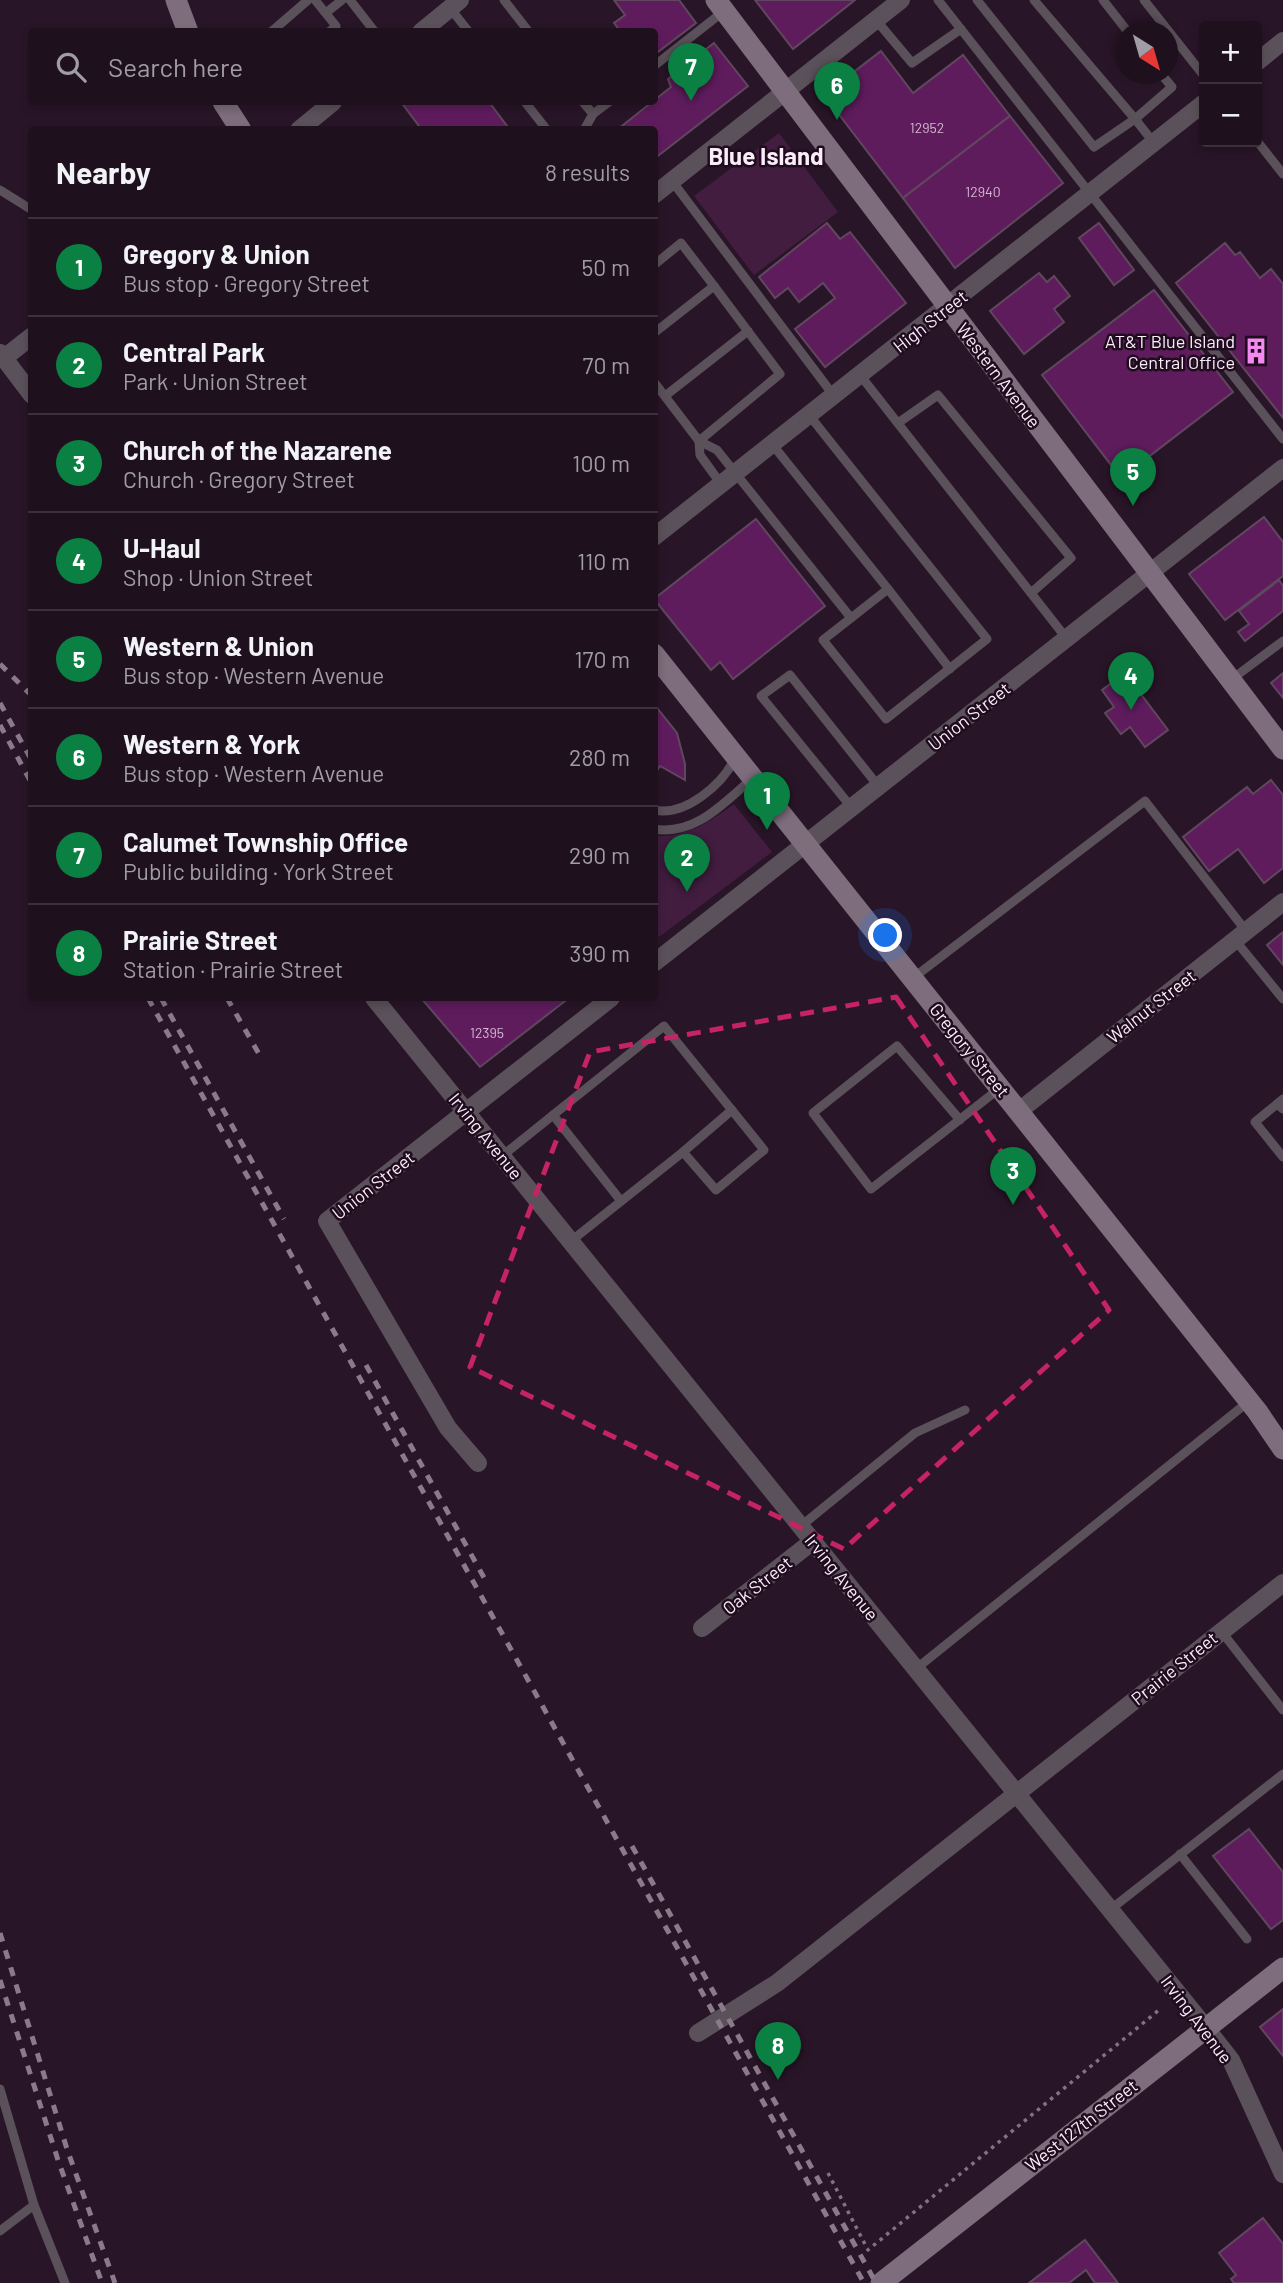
<!DOCTYPE html>
<meta charset="utf-8">
<style>
body{margin:0;font-family:Barlow,sans-serif;background:#2c1e2b;color:#f1f3f6}
.controls{position:absolute;right:21px;top:21px;display:grid;overflow:hidden;border-radius:7px;box-shadow:0 4px 10px #0003}
.controls button{width:63px;height:63px;display:grid;place-items:center;padding:0;border:0;border-bottom:2px solid #3c303c;background:#1f101e;color:#f1f3f6;font:35px sans-serif}
.compass{position:absolute;left:1115px;top:21px;width:63px;height:63px;border-radius:50%;background:#1f101e;box-shadow:0 4px 10px #0003;rotate:143deg}
.you{position:absolute;left:886px;top:936px;width:24px;height:24px;margin:-18px;border:5px solid #fff;border-radius:50%;background:#1a73e8;box-shadow:0 0 0 10px #1a73e833}
.badge{display:grid;place-items:center;width:46px;height:46px;border-radius:50%;background:#0b8043;color:#fff;font-size:23px;font-weight:700}
.pin{position:absolute;translate:-50% -58px;filter:drop-shadow(0 2px 4px #0008)}
.pin::after{content:'';position:absolute;top:37px;width:24px;height:21px;background:inherit;clip-path:polygon(0 0,100% 0,50% 100%)}
.list{margin:0;padding:0;list-style:none}
h2{display:flex;justify-content:space-between;align-items:center;height:91px;margin:0;padding:0 28px;font-size:30px}
h2 small{font-size:23px;font-weight:400;color:#a19da4}
.list li{display:grid;grid-template-columns:46px 1fr auto;gap:21px;align-items:center;box-sizing:border-box;height:98px;padding:0 28px;border-top:2px solid #3c303c}
.list b{display:block;font-size:26px;white-space:nowrap}
.list p{margin:0;font-size:23px;white-space:nowrap;color:#a19da4}
.list em{font-size:23px;font-style:normal;color:#a19da4}
.icon{flex:none;width:38px;height:38px;fill:none;stroke:currentColor;stroke-width:2;stroke-linecap:round;stroke-linejoin:round}
.map{position:relative;flex:none;width:1283px;height:2283px;overflow:hidden}
.search{position:absolute;background:#1f101e;box-shadow:0 4px 10px #0003;left:28px;top:28px;width:630px;height:77px;display:flex;align-items:center;gap:18px;box-sizing:border-box;padding:0 24px;border-radius:7px;color:#a19da4;font-size:26px}
.panel{position:absolute;background:#1f101e;box-shadow:0 4px 10px #0003;left:28px;top:126px;width:630px;height:875px;border-radius:7px}
.map>svg:first-child{display:block}
.green{fill:#421d40}
.building{fill:#5f1c5d;stroke:#5f485e;stroke-width:2}
.lines{fill:none;stroke-linecap:round;stroke-linejoin:round}
.path{stroke:#847282;stroke-width:3.5;stroke-dasharray:3.5 5;stroke-linecap:butt}
.lane{stroke:#5b515a;stroke-width:9}
.street{stroke:#5b515a;stroke-width:18}
.secondary{stroke:#7e6d7d;stroke-width:21}
.rail{stroke:#8b7a8a;stroke-width:5;stroke-dasharray:9 9;stroke-linecap:butt}
.marked{fill:none;stroke:#c52363;stroke-width:5;stroke-dasharray:14 9;stroke-linejoin:round}
.labels{text-anchor:middle;dominant-baseline:central;stroke-width:5;stroke-linejoin:round;paint-order:stroke}
.number-label{font-size:14px;fill:#d3b8d1}
.street-label{font-size:18px;fill:#faecf8;stroke:#1f0c1e}
.poi-label{font-size:18px;fill:#faecf8;stroke:#1f0c1e;text-anchor:end}
.district-label{font-size:24px;font-weight:bold;fill:#faecf8;stroke:#1f0c1e}
</style>
<div class="map">
<svg width="1283" height="2283" viewBox="0 0 1283 2283">
<rect width="100%" height="100%" fill="#291528"/>
<g class="green">
<polygon points="779,133 838,212 754,275 694,196"/>
<path d="M734 804 772 852 659 937 654 931 655 836C687 837 708 823 734 804Z"/>
</g>
<g class="building">
<polygon points="614,0 679,0 696,23 654,55 654,32 621,32 614,23 625,15"/>
<polygon points="755,0 855,0 793,49"/>
<polygon points="714,43 748,86 654,159 654,130 618,129 671,87 668,79"/>
<polygon points="881,51 913,93 963,55 1010,116 903,198 824,95"/>
<polygon points="401,102 489,102 510,130 422,130"/>
<polygon points="1010,116 1063,183 955,268 903,198"/>
<polygon points="827,223 840,239 850,232 906,303 825,367 795,329 835,298 823,283 799,302 788,288 775,298 759,277"/>
<polygon points="1099,223 1134,270 1114,285 1079,238"/>
<polygon points="1225,243 1235,255 1240,252 1260,278 1271,269 1283,284 1283,418 1176,283"/>
<polygon points="1039,273 1047,282 1054,276 1070,296 1054,309 1064,322 1024,354 990,311"/>
<polygon points="1154,290 1233,392 1121,478 1042,375"/>
<polygon points="1264,517 1283,542 1283,576 1225,620 1189,574"/>
<polygon points="756,519 825,606 733,679 720,662 711,670 654,599"/>
<polygon points="1279,580 1283,586 1283,611 1245,641 1238,632 1249,624 1239,611"/>
<polygon points="1125,673 1168,730 1145,747 1130,727 1121,734 1105,713 1114,707 1102,690"/>
<polygon points="1283,673 1283,698 1271,683"/>
<polygon points="654,704 677,733 685,764 685,780 660,766 654,775"/>
<polygon points="1271,780 1283,795 1283,868 1264,883 1238,849 1209,871 1183,837 1247,787 1253,794"/>
<polygon points="1283,932 1283,965 1267,945"/>
<polygon points="421,998 569,998 480,1067"/>
<polygon points="1249,1829 1283,1872 1283,1920 1271,1929 1213,1856"/>
<polygon points="1283,2009 1283,2056 1260,2027"/>
<polygon points="1263,2218 1283,2244 1283,2283 1234,2283 1231,2279 1236,2275 1219,2253"/>
<polygon points="1085,2240 1118,2283 1095,2283 1086,2270 1069,2283 1029,2283"/>
</g>
<g class="lines">
<polyline class="path" points="828,2173 868,2250 1159,2010"/>
<g class="lane">
<polyline points="315,0 336,26 329,32"/>
<polyline points="350,0 375,32"/>
<polyline points="504,0 529,32"/>
<polyline points="938,0 1283,439"/>
<polyline points="977,0 1094,147 1135,119 1034,0"/>
<polyline points="1103,0 1128,32"/>
<polyline points="1144,0 1204,76"/>
<polyline points="450,8 469,32"/>
<polyline points="327,12 342,0"/>
<polyline points="876,20 912,63 961,29"/>
<polyline points="271,32 308,0"/>
<polyline points="654,66 724,11"/>
<polyline points="525,102 547,130"/>
<polyline points="583,102 593,114 584,130"/>
<polyline points="593,114 609,102"/>
<polyline points="1257,141 1283,174"/>
<polyline points="1154,143 1135,119 1172,87 1161,74"/>
<polyline points="672,181 834,396"/>
<polyline points="0,190 32,210"/>
<polyline points="654,265 681,243 714,286"/>
<polyline points="654,333 714,286 780,374 699,441"/>
<polyline points="860,375 1067,639"/>
<polyline points="654,382 699,441 717,450 851,618"/>
<polyline points="665,396 748,331"/>
<polyline points="898,423 938,395 1071,558 1031,593"/>
<polyline points="699,441 700,455 721,484"/>
<polyline points="772,444 888,589 823,640 886,719 987,639 809,415"/>
<polyline points="888,589 950,669"/>
<polyline points="1232,679 1283,641"/>
<polyline points="852,808 761,696 790,675 879,787"/>
<path d="M654 810C685 817 723 784 735 758"/>
<path d="M654 829C696 836 724 802 753 778"/>
<polyline points="1235,940 1283,999"/>
<polyline points="913,978 1145,801 1246,931"/>
<polyline points="1283,1099 1277,1104 1283,1109"/>
<polyline points="1277,1104 1255,1122 1283,1157"/>
<polyline points="553,1115 621,1201"/>
<polyline points="960,1120 897,1046 813,1113 871,1189 1000,1088"/>
<polyline points="683,1152 732,1110"/>
<polyline points="502,1156 664,1026 764,1150 716,1190 683,1152 571,1241"/>
<polyline points="801,1526 915,1433 965,1410"/>
<polyline points="1221,1631 1283,1710"/>
<polyline points="917,1668 1248,1402"/>
<polyline points="1180,1854 1247,1939"/>
<polyline points="1111,1909 1283,1774"/>
<polyline points="0,2089 34,2205 65,2283"/>
<polyline points="0,2231 34,2205"/>
</g>
<g class="street">
<polyline points="421,32 460,0"/>
<polyline points="1257,62 1283,41"/>
<polyline points="299,130 333,102"/>
<polyline points="654,195 901,0"/>
<polyline points="0,353 32,395"/>
<polyline points="4,358 32,336"/>
<polyline points="654,537 1204,103"/>
<polyline points="654,963 1283,468"/>
<polyline points="374,998 1205,2027 1231,2060 1283,2174"/>
<polyline points="1019,1111 1283,902"/>
<polyline points="478,1463 448,1428 327,1221 611,998"/>
<polyline points="702,1628 813,1541"/>
<polyline points="698,2033 777,1983 1283,1583"/>
</g>
<g class="secondary">
<polyline points="176,0 188,32"/>
<polyline points="716,0 1283,749"/>
<polyline points="223,102 241,130"/>
<polyline points="654,654 1257,1411 1283,1449"/>
<polyline points="881,2283 1283,1968"/>
</g>
<g class="rail">
<polyline points="0,664 32,696"/>
<polyline points="0,703 32,761"/>
<polyline points="0,725 32,784"/>
<polyline points="148,998 864,2283"/>
<polyline points="161,998 284,1219"/>
<polyline points="227,998 259,1054"/>
<polyline points="366,1365 487,1583"/>
<polyline points="632,1846 876,2283"/>
<polyline points="0,1933 67,2149 115,2283"/>
<polyline points="0,1980 58,2160 102,2283"/>
</g>
</g>
<path class="marked" d="M896 997 1109 1310 844 1549 470 1367 590 1052Z"/>
<defs>
<g id="building-bare" transform="scale(2.1)"><path d="M-4-6H4V6H1V3H-1V6H-4ZM-2.5-4.3h1.7v1.8h-1.7ZM.8-4.3h1.7v1.8H.8ZM-2.5-1h1.7V.8h-1.7ZM.8-1h1.7V.8H.8Z" fill="#f489f0" stroke="#1f0c1e" stroke-width="2.5" paint-order="stroke"/></g>
</defs>
<g fill-rule="evenodd">
<use href="#building-bare" x="1256" y="351"/>
</g>
<g class="labels">
<g class="number-label">
<text x="927" y="127">12952</text>
<text x="983" y="191">12940</text>
<text x="487" y="1032">12395</text>
</g>
<g class="street-label">
<text transform="translate(930 321) rotate(-38)">High Street</text>
<text transform="translate(999 375) rotate(53)">Western Avenue</text>
<text transform="translate(969 716) rotate(-38)">Union Street</text>
<text transform="translate(1151 1006) rotate(-38)">Walnut Street</text>
<text transform="translate(970 1050) rotate(51)">Gregory Street</text>
<text transform="translate(486 1136) rotate(51)">Irving Avenue</text>
<text transform="translate(373 1185) rotate(-38)">Union Street</text>
<text transform="translate(842 1577) rotate(51)">Irving Avenue</text>
<text transform="translate(757 1585) rotate(-38)">Oak Street</text>
<text transform="translate(1174 1668) rotate(-39)">Prairie Street</text>
<text transform="translate(1197 2019) rotate(53)">Irving Avenue</text>
<text transform="translate(1081 2125) rotate(-38)">West 127th Street</text>
</g>
<g class="poi-label">
<text x="1235" y="341">AT&amp;T Blue Island<tspan x="1235" dy="21">Central Office</tspan></text>
</g>
<g class="district-label">
<text x="766" y="155">Blue Island</text>
</g>
</g>
</svg>
<div class="controls">
<button>+</button>
<button>−</button>
</div>
<svg class="compass" viewBox="-18 -18 36 36"><path d="M0-13l5 13h-10z" fill="#e53935"/><path d="M0 13l5-13h-10z" fill="#a19da4"/></svg>
<div class="you"></div>
<div class="pin badge" style="left:767px;top:830px">1</div>
<div class="pin badge" style="left:687px;top:892px">2</div>
<div class="pin badge" style="left:1013px;top:1205px">3</div>
<div class="pin badge" style="left:1131px;top:710px">4</div>
<div class="pin badge" style="left:1133px;top:506px">5</div>
<div class="pin badge" style="left:837px;top:120px">6</div>
<div class="pin badge" style="left:691px;top:101px">7</div>
<div class="pin badge" style="left:778px;top:2080px">8</div>
<div class="search"><svg class="icon" aria-label="search" viewBox="0 0 24 24"><circle cx="10" cy="10" r="6"/><path d="M15 15l6 6"/></svg>Search here</div>
<section class="panel">
<h2>Nearby<small>8 results</small></h2>
<ul class="list">
<li><span class="badge">1</span><div><b>Gregory &amp; Union</b><p>Bus stop · Gregory Street</p></div><em>50 m</em></li>
<li><span class="badge">2</span><div><b>Central Park</b><p>Park · Union Street</p></div><em>70 m</em></li>
<li><span class="badge">3</span><div><b>Church of the Nazarene</b><p>Church · Gregory Street</p></div><em>100 m</em></li>
<li><span class="badge">4</span><div><b>U-Haul</b><p>Shop · Union Street</p></div><em>110 m</em></li>
<li><span class="badge">5</span><div><b>Western &amp; Union</b><p>Bus stop · Western Avenue</p></div><em>170 m</em></li>
<li><span class="badge">6</span><div><b>Western &amp; York</b><p>Bus stop · Western Avenue</p></div><em>280 m</em></li>
<li><span class="badge">7</span><div><b>Calumet Township Office</b><p>Public building · York Street</p></div><em>290 m</em></li>
<li><span class="badge">8</span><div><b>Prairie Street</b><p>Station · Prairie Street</p></div><em>390 m</em></li>
</ul>
</section>
</div>
